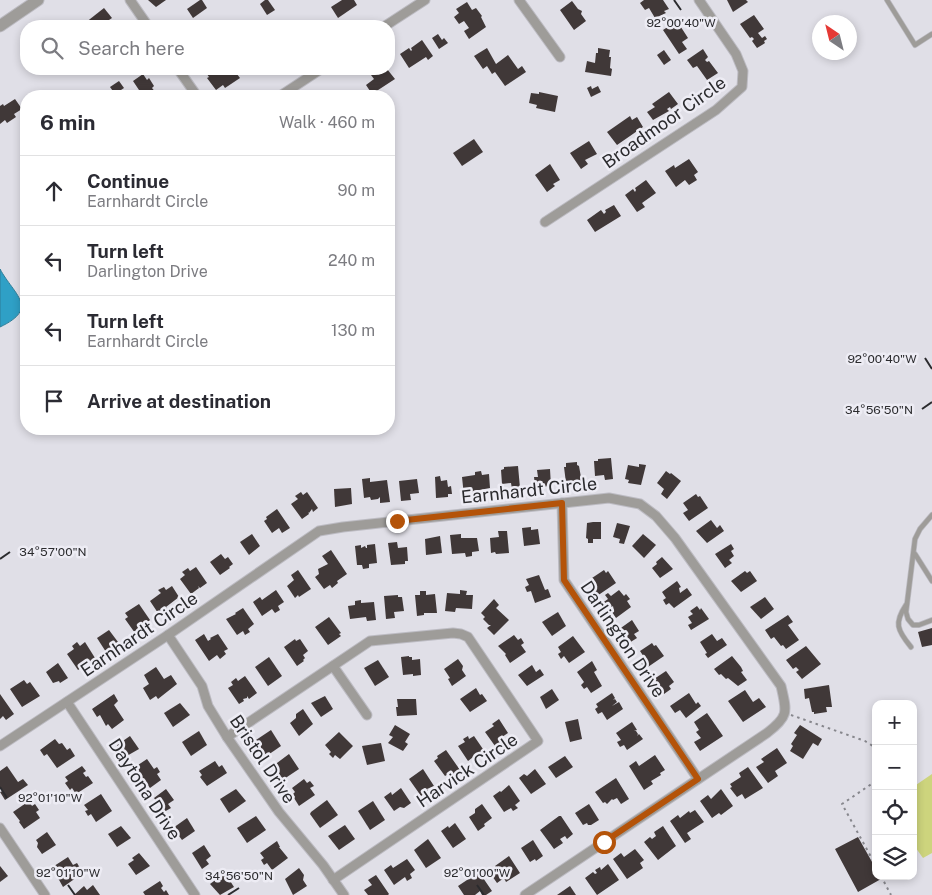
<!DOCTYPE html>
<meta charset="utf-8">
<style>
body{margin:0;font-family:"Public Sans",sans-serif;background:#f7f7f7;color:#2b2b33}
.controls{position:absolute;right:15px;bottom:15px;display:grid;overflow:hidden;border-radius:10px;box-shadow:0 2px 8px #0003}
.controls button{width:45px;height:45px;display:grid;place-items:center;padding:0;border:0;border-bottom:1px solid #e1e1e2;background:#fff;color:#2b2b33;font:25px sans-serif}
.compass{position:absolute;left:812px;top:15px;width:45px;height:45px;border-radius:50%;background:#fff;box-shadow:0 2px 8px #0003;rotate:325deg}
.stop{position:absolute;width:15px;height:15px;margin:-11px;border:4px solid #b45309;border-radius:50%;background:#fff}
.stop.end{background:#b45309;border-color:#fff;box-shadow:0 1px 5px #0008}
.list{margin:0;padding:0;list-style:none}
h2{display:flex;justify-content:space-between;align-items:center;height:65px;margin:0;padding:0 20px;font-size:21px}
h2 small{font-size:16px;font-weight:400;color:#7c7c81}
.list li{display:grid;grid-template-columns:32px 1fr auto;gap:15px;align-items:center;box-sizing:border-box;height:70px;padding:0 20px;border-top:1px solid #e1e1e2}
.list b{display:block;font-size:19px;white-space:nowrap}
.list p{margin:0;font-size:16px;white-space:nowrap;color:#7c7c81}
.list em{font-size:16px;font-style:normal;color:#7c7c81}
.icon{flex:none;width:28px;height:28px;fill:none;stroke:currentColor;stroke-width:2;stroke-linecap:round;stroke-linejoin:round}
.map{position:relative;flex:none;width:932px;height:895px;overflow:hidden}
.search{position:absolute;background:#fff;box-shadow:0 2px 8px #0003;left:20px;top:20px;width:375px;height:55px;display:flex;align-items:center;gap:12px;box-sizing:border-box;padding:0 18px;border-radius:20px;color:#7c7c81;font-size:19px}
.panel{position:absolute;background:#fff;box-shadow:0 2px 8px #0003;left:20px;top:90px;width:375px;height:345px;border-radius:20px}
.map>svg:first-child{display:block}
.green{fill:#cdd47d}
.water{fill:#2fa0c6;stroke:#2e7d98}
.building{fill:#403838}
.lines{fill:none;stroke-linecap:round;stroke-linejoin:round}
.service-casing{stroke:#bcbbc2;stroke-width:6}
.minor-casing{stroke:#bcbbc2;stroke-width:11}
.tertiary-casing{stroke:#bcbbc2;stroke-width:13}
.path{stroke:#87878d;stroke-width:2;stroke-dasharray:2.5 4;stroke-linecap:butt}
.service{stroke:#9e9c99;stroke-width:4.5}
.minor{stroke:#9e9c99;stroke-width:9}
.tertiary{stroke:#9e9c99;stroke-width:11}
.route{stroke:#b45309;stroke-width:6}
.ticks{fill:none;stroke:#2b2b2e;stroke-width:2}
.labels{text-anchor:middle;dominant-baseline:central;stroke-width:5;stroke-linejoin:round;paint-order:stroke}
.street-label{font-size:18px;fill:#2b2b2e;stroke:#edecf4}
.ticks-label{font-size:12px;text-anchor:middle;fill:#2b2b2e;stroke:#edecf4;stroke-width:5;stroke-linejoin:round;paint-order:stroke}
</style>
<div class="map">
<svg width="932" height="895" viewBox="0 0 932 895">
<rect width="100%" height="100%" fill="#e0dfe7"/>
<polygon class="green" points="932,774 932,853 923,858 913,844 913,787"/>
<path class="water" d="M0 269C14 295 40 308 0 327Z"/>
<g class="building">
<polygon points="148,0 166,0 156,7"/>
<polygon points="200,0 202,0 207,8 193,18 187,9"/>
<polygon points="265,0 268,0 275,10 267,15 260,4"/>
<polygon points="342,0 354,0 357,5 338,18 331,7"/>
<polygon points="644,0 663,0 669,9 664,11 666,13 655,18 649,8 645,10 640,3"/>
<polygon points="727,0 746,0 748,2 733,12"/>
<polygon points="572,1 578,9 582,11 581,14 586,21 574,30 560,10"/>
<polygon points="467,2 472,10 476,8 482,16 481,17 486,27 469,39 464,31 469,28 464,21 459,24 454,17 459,13 456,9"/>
<polygon points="104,8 112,18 100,26 88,26 85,23"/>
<polygon points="754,15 764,29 758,33 762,38 765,36 767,39 764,41 765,43 757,48 752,41 754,39 752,37 750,38 740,24"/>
<polygon points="677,21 688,38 682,42 687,49 679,54 663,30"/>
<polygon points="438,34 442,40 444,38 448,43 439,49 432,38"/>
<polygon points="422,40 433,56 428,60 426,57 409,68 400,54 409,48 411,51 412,50 411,48"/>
<polygon points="487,48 496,64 508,55 518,69 522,66 526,72 505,86 495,72 492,74 487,66 483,69 474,56"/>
<polygon points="598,48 610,50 609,57 611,57 610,68 612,69 611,76 585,72 587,61 595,63 596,53 598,53"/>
<polygon points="703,49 708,57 705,60 707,62 709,61 718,73 707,80 697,66 693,68 687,60"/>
<polygon points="664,50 671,60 664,65 657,55"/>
<polygon points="205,69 214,69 216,71 220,69 233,69 240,78 225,88 223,85 216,90 207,78 209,77 204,70"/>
<polygon points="381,69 387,69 395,79 372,94 366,85 374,79 371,75"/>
<polygon points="143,74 147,80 149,78 154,86 152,88 157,94 153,96 143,96 133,81"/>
<polygon points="119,81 124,88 115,94 110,87"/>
<polygon points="591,86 592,89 598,86 601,92 591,97 587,88"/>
<polygon points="539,92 558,96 555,112 536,108 537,105 529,103 531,93 539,94"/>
<polygon points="669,92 678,104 671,109 670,107 667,109 669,111 653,120 647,112 655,107 652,104"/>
<polygon points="15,99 22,109 14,114 16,117 7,123 5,120 0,124 0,106 3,104 4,106"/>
<polygon points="630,116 632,120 637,117 643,127 617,145 607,132"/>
<polygon points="474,139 483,152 462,166 453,153"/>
<polygon points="589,141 597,154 585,160 588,164 581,169 570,153"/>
<polygon points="689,159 698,172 694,175 697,180 689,185 685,180 676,187 665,171 674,165 675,168"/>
<polygon points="550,164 560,180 553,184 555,186 547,192 535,175"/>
<polygon points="646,180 656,193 642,203 645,207 637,212 625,195 633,189 635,192 636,190 635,188"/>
<polygon points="614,205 621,216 595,232 587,220 601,210 604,214 606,212 605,210"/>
<polygon points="611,458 613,479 605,480 604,475 595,476 594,461 598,461 598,459"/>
<polygon points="577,462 577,465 579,466 582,483 566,483 564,467 566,467 566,463"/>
<polygon points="639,464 646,465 641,485 628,483 629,480 625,479 628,465 639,467"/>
<polygon points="518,466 520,488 512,489 511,483 502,484 501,470 504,469 504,467"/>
<polygon points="550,469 551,486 539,487 539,485 535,485 534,477 538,477 537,470"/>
<polygon points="481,471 482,475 489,474 490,488 474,491 475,495 464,496 462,477 475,475 475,472"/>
<polygon points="666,471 670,474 671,473 681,481 667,499 661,494 664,489 657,483"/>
<polygon points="440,476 441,481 447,480 448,487 451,486 452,494 448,494 448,497 436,498 435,477"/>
<polygon points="370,478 370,482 387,480 390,502 380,503 380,497 378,499 371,500 370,497 364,498 362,479"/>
<polygon points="417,479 419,493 410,494 411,500 401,501 399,481"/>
<polygon points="351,488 352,504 335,507 334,489"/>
<polygon points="301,492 303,495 307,492 318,508 313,512 312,509 309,513 308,512 309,514 302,519 291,504 298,499 295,496"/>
<polygon points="696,494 698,497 700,496 708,508 689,521 683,513 688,510 683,503"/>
<polygon points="277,509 290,528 282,533 279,528 272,533 264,521 267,519 266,517"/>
<polygon points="711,520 717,528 720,525 724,531 707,543 696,531"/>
<polygon points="593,522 601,522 601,539 593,539 593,543 588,543 588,539 586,538 587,523"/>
<polygon points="617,523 630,526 624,544 619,543 620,539 613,537"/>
<polygon points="531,527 531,530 538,529 540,544 524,546 522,528"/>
<polygon points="498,531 507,531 509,553 496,554 495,552 491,553 490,538 499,537"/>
<polygon points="252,534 260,546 249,555 240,542"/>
<polygon points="461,534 461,538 477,538 479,551 472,552 472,556 466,557 465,553 452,554 450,535"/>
<polygon points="643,534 656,545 644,558 632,546"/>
<polygon points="440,536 442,553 426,555 425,539"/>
<polygon points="397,542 398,548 407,547 408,561 405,561 405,564 391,565 388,543"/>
<polygon points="375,544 377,563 369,564 369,568 363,569 362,565 357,565 355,546 361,545 361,548 365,546 366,548 367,548 367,545"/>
<polygon points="731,544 734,549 731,551 734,556 729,560 732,563 725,568 715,554"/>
<polygon points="331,550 347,574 337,581 338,583 332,588 330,585 324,589 315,577 319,574 318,569 328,564 322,556"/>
<polygon points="221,554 225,559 228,557 233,564 229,567 230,568 220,575 210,562"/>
<polygon points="662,557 673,569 660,578 652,568 657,564 656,562"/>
<polygon points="196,567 207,583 200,588 198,586 199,588 191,594 180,579 185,575 182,572 188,568 190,571"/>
<polygon points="298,570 311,589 299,597 298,595 295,598 287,586 294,580 291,575"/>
<polygon points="604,570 606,573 608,571 616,583 597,596 591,587 596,583 592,578"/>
<polygon points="745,571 747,573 750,571 757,581 741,592 731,581"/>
<polygon points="539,575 545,590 548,589 551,597 535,603 531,591 527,592 525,587 529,585 526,579"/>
<polygon points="677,581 681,587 679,588 680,593 687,588 692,595 674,608 669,603 666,605 663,600 666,598 662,592"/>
<polygon points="172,586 179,597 166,607 168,610 160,616 150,601 161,593 158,590 164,587 166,590"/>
<polygon points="276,590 284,602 278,606 280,610 275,613 272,609 262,616 253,602 260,597 262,600"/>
<polygon points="460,590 467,591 466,595 473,595 472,609 456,608 455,612 445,611 447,593 460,594"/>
<polygon points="619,590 624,596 626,594 630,599 627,601 631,607 616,618 612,612 614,611 613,606 606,611 601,604 608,599 605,595 608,593 611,596"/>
<polygon points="420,591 426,591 426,595 435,594 437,613 424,613 424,615 417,616 415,595 420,595"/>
<polygon points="398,595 398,597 402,597 404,611 394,612 395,618 386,619 384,596"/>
<polygon points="765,597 774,609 761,619 750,607"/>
<polygon points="494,599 499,605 496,608 509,620 494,635 487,628 491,625 489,625 483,619 485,617 481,613"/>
<polygon points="361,600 361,603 374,602 376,620 367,621 366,617 350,619 348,606 355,605 355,601"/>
<polygon points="139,604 150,620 135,633 125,619 128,617 125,613"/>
<polygon points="697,606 700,610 701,608 709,619 691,630 688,625 692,623 688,617 693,614 690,611"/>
<polygon points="243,608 254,624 248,629 250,632 245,635 243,631 237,635 226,619 236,614 235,613"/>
<polygon points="558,612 566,626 552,636 542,622"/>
<polygon points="788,615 793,622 788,625 799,640 786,649 783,645 781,646 774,637 771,639 765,630"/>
<polygon points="329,617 341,633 339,634 341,636 328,645 315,627"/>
<polygon points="632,620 639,631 634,634 637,638 629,643 627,640 626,641 618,630"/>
<polygon points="932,628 932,645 922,647 918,632"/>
<polygon points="109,630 118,642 106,652 97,638"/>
<polygon points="204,634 208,641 211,639 210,638 218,634 228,649 224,651 226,654 220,659 217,655 209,661 195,640"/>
<polygon points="712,634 717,641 722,638 727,645 708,658 705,654 707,653 700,642"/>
<polygon points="514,635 518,640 521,638 524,643 521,645 526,652 510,663 505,655 506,654 498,646"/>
<polygon points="573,636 585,652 569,663 564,656 561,659 558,654 561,652 558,647"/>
<polygon points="295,639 296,641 300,639 308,651 303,655 305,658 303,660 304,661 297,666 284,647"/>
<polygon points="77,642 80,646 85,642 95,658 90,662 89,659 86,665 78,670 67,654 74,649 72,646"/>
<polygon points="652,643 654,646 656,645 664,656 645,669 639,660 644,657 640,651"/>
<polygon points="806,646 821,664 802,679 796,672 799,670 796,667 793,669 786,660"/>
<polygon points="409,656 409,657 412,657 412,660 420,659 421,675 413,676 413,674 403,675 401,657"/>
<polygon points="732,656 741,667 743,671 741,672 747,680 738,686 728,678 726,679 721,674 719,675 714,669"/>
<polygon points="269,657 282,676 268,686 255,667"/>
<polygon points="458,659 463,666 462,670 466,676 452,686 448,679 450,678 444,669"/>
<polygon points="378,660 389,677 375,686 364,668"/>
<polygon points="592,661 597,670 594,672 602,686 591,693 587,687 584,689 581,685 584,682 577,672"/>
<polygon points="58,663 68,678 60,683 59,681 53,683 46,672"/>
<polygon points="532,665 536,672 540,669 544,675 527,686 518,675"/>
<polygon points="156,667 164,679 171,675 177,684 158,699 156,696 150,700 143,688 149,684 144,675"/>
<polygon points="666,671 674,682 669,686 671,689 664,694 654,679"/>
<polygon points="245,676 257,693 249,699 247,696 247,698 243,699 244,701 239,704 228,688 233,685 231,682 236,678 238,681"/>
<polygon points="24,680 27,684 30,682 40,696 22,707 10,689"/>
<polygon points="829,685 832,707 826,707 827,712 814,714 814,712 812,712 809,698 805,699 804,689"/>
<polygon points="476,688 480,695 482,694 487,701 470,712 460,699"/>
<polygon points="552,689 559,700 546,709 540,697"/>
<polygon points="745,690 753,702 759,698 766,707 743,722 728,701"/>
<polygon points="612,693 615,698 613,700 615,699 617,702 612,706 619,702 623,709 607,720 602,712 598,714 595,709 598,707 596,704"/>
<polygon points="689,693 696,704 698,702 701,706 686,718 680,710 675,713 670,706"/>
<polygon points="0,694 14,714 6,720 3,716 0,719"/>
<polygon points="114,694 118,701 114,705 124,720 112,729 108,724 106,726 100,715 97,717 92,709"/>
<polygon points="325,696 333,709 321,717 311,703"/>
<polygon points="397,699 416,699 417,715 397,716 396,707 398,707"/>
<polygon points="180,703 190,715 173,727 164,713"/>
<polygon points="303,709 313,724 299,736 290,723 296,718 296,714"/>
<polygon points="707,713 723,736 700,751 694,742 701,738 696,732 699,730 694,722"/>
<polygon points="499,719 508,733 502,737 502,741 495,746 485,732 494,726 492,724"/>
<polygon points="578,719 582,739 570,742 565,722"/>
<polygon points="632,722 637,730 634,731 636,731 638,734 637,736 639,734 643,739 627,750 624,745 620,747 617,742 621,740 616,733"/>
<polygon points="395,725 410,734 405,742 408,744 403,751 388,743 393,737 389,735"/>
<polygon points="800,725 822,739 818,746 813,743 803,759 790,751 793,746 791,744 797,735 794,733"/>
<polygon points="271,730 281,746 265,757 256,740"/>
<polygon points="199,731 207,745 191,756 182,742"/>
<polygon points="339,732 353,746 340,759 335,755 333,758 329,754 331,752 325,745"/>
<polygon points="130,736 139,749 125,757 117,745"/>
<polygon points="468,736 469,739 474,736 485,752 481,755 477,754 468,761 458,746 465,742 463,739"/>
<polygon points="55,739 59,744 62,743 67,750 70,748 75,756 57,768 47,754 44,756 40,750"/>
<polygon points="381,743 385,761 367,765 362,746"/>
<polygon points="777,748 787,763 775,771 778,776 768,783 756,767 764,762 761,759"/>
<polygon points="446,750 460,770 452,775 450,773 445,776 434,761 438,758 437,756"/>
<polygon points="289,754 299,769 281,781 276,773 278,772 273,766"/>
<polygon points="655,755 665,770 660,773 661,775 651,781 653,784 644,790 629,766 636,761 639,766"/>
<polygon points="565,756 573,767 556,778 548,767"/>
<polygon points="147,759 154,769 157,767 160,772 157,774 161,780 150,788 140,775 137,777 132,769"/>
<polygon points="215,761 219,767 222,765 227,773 207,786 200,777 202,775 199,771"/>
<polygon points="7,766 18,782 23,779 28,785 5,800 0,792 3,791 1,788 0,789 0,771"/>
<polygon points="82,766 86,771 83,773 86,777 88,776 93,783 76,794 72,788 70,790 65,783 68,781 65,777"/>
<polygon points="748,767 763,788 745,799 742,794 737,797 730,788 732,787 730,784 741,777 739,773"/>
<polygon points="423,769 434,786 427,789 428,791 421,796 409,779"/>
<polygon points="535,769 546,784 531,794 519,778 524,774 527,776"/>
<polygon points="616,778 629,799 621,804 617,798 613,800 612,799 607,804 605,802 603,803 595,792"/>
<polygon points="304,779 307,783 310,781 314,786 310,788 315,795 299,806 294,798 295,797 293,794 295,792 292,788"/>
<polygon points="509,785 520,801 515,805 518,808 513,811 511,808 504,812 493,796 500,791 501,792"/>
<polygon points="401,788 411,803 404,808 400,807 394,811 384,797 391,792 392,795"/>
<polygon points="166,789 174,800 168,804 171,808 164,812 154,798"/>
<polygon points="236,789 246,801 229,813 220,799"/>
<polygon points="721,789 733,806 721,815 719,813 712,818 700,801 708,795 711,799"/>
<polygon points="101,794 112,811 96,822 91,814 88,816 85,811 88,810 84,805"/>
<polygon points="327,800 338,815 320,828 310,814 311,812"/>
<polygon points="29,801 32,806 35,804 39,810 36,812 40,818 24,829 19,822 20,821 13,812"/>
<polygon points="373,801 385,820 370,830 358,811"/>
<polygon points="482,804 492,818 484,824 485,826 478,831 469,817 475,813 475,809"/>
<polygon points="589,804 599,820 591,825 588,825 587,823 583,825 575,813"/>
<polygon points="695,810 704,822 687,833 691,839 685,843 670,821 678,815 680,818 689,811 690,813"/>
<polygon points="256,816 266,830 247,843 237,828"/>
<polygon points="559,816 561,816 573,834 567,839 565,836 560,839 563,843 554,849 540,830"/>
<polygon points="187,818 195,831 182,840 173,828"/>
<polygon points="455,823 466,839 453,848 441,831 448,826 449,828"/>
<polygon points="345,825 355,839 339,850 328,836"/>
<polygon points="121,826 131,838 117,847 108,834"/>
<polygon points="663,826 676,846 658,860 644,842 650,837 652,839 656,836 654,832"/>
<polygon points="47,832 56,845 42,854 37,847 38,843 36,840"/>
<polygon points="858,837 876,869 876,876 879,876 881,879 858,892 835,849"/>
<polygon points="428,839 441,858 426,868 414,850"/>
<polygon points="533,840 543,856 536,861 535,859 530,862 521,848"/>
<polygon points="277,841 280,847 279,847 288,858 272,870 267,863 264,865 261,860 264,858 260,853"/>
<polygon points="204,845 211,856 206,860 209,864 202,869 192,853"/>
<polygon points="635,849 644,860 640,863 643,868 627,879 613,859 621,853 624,857"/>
<polygon points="139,853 150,866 136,875 128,864 134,860 132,858"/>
<polygon points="509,856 520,873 506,882 504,878 497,883 490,873 496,868 495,866"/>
<polygon points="68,857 73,865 77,863 83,873 63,887 58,878 59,877 51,868"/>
<polygon points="407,859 415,870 410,874 412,878 407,881 405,877 394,885 384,870 391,865 393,868"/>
<polygon points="608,864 619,880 597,895 585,878 593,872 595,874 597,873 595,870 600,867 601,870"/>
<polygon points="0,866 8,876 0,882"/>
<polygon points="299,868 304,875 303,880 307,886 293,895 285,879"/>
<polygon points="479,872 492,891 486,895 482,895 480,891 475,895 464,895 458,886"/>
<polygon points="225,873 234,887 220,895 210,884"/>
<polygon points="376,875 389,894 388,895 368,895 364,890 372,885 368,880"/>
<polygon points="160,881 163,886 161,888 164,892 166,890 169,895 145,895 143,892"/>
<polygon points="93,885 100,895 74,895 84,886 87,890"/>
<polygon points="570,886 576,895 557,895"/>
</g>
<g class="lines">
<g class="service-casing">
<g id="service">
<polyline points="887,0 915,45 932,34"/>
<polyline points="932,515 920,529 915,539 906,612 908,619 913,625 919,625 932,620"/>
<polyline points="915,554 932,581"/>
<path d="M906 605C894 623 897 630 911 647"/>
</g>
</g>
<g class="minor-casing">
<g id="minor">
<polyline points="130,0 148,26"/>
<polyline points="519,0 560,57"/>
<polyline points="385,26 425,0"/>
<polyline points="178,69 197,96"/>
<polyline points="280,96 321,69"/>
<polyline points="545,222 716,110 742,87 743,71 736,54 699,0"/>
<polyline points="562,503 564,580 698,779"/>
<polyline points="168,635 202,686 208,706 227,737 279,812 323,865 344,895"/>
<polyline points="333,666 367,715"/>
<polyline points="67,702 195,895"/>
<polyline points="227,737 370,641 453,633 461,634 468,637 538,741 333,880"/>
<path d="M0 746 168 635 319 531 343 527 609 498 640 504 656 516 675 538 781 686C787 712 789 716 767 733L525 895"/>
<polyline points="0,828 45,895"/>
</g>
</g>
<g class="tertiary-casing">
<polyline id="tertiary" points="0,26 38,0"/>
</g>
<g class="path">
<polyline points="791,715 865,741 876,748"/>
<polyline points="876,781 842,804 876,866"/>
<polyline points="881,876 891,895"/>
</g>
<use href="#service" class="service"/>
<use href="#minor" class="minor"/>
<use href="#tertiary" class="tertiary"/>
</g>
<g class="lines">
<polyline class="route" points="397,521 562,503 564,580 698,779 604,842"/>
</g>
<path class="ticks" d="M674 0 681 10M925 358 932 369M922 409 932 402M0 559 10 552M0 787 7 798M68 885 75 895M477 885 484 895M228 895 239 888"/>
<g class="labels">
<g class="street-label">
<text transform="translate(664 122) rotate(-35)">Broadmoor Circle</text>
<text transform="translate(529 490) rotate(-6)">Earnhardt Circle</text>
<text transform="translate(139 634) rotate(-34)">Earnhardt Circle</text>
<text transform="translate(623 639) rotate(56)">Darlington Drive</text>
<text transform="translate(263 759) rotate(56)">Bristol Drive</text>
<text transform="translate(467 770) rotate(-34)">Harvick Circle</text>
<text transform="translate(145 789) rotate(57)">Daytona Drive</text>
</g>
</g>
<g class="ticks-label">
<text x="681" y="27">92°00'40"W</text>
<text x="882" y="363">92°00'40"W</text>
<text x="879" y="414">34°56'50"N</text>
<text x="53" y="556">34°57'00"N</text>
<text x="50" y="802">92°01'10"W</text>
<text x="68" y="877">92°01'10"W</text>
<text x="477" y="877">92°01'00"W</text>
<text x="239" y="880">34°56'50"N</text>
</g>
</svg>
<div class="controls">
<button>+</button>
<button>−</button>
<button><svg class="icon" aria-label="locate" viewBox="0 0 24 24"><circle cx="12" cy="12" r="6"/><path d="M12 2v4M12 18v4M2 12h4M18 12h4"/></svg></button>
<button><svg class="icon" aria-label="layers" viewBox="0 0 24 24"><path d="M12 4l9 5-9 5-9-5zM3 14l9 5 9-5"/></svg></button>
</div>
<svg class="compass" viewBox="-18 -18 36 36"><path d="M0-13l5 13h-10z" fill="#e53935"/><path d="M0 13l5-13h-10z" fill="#7c7c81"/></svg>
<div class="stop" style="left:604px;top:842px"></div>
<div class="stop end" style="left:397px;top:521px"></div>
<div class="search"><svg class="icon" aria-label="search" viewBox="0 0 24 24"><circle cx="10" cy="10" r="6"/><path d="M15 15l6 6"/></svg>Search here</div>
<section class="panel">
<h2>6 min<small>Walk · 460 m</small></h2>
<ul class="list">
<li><svg class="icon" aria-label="ahead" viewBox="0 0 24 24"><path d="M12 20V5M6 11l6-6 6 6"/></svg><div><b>Continue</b><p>Earnhardt Circle</p></div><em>90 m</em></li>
<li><svg class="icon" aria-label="left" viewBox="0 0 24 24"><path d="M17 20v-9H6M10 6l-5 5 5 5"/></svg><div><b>Turn left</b><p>Darlington Drive</p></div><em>240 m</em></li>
<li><svg class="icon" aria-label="left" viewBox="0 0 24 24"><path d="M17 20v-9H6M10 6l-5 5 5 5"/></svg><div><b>Turn left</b><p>Earnhardt Circle</p></div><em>130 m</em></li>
<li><svg class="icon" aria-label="arrive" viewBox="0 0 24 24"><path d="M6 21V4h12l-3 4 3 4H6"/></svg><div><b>Arrive at destination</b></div></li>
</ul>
</section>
</div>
